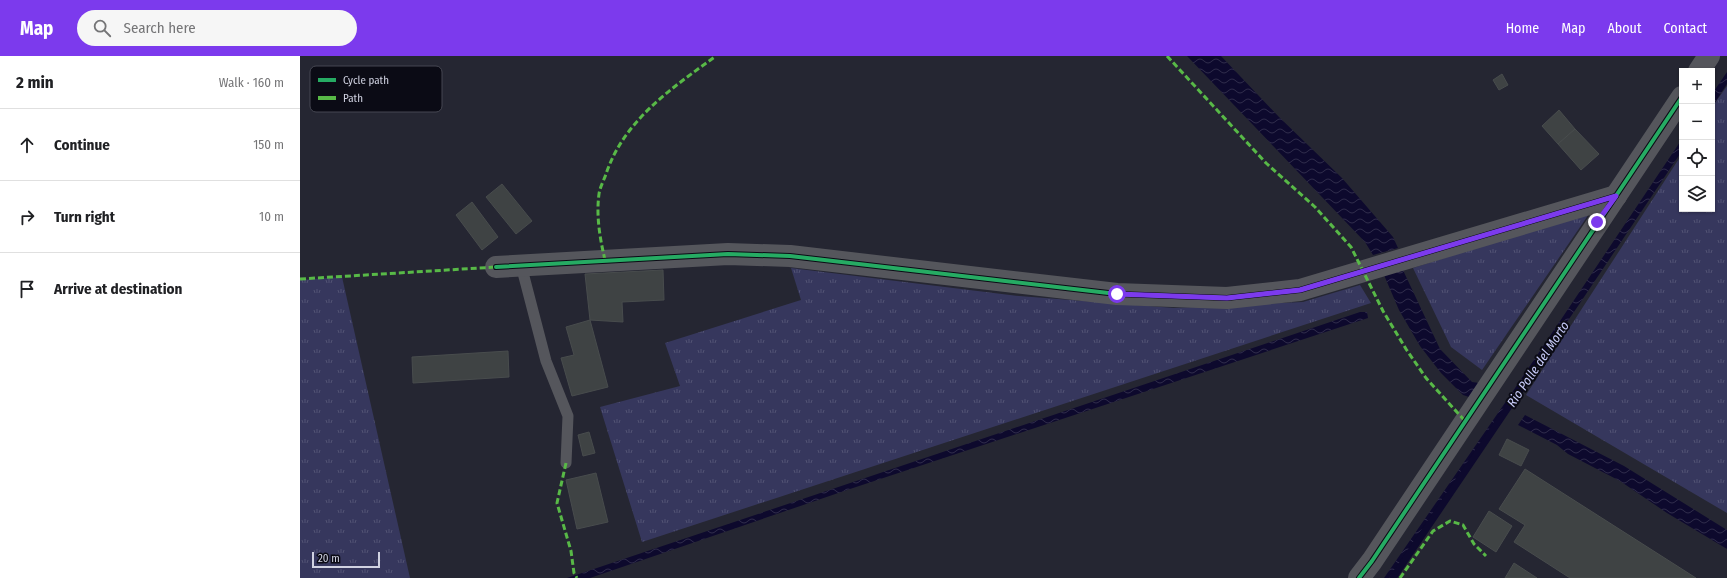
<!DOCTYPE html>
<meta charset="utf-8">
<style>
body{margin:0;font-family:"Fira Sans Condensed",sans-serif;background:#f6f6f6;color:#202124}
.controls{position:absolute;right:12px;top:12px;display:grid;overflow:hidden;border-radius:0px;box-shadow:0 1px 3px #0004}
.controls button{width:36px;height:36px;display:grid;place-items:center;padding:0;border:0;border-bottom:1px solid #e0e0e0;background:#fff;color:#202124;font:20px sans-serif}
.scale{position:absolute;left:12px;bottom:10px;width:68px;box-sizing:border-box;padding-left:4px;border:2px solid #d0d2e1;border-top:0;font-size:11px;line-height:14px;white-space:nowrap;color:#d0d2e1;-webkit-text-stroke:3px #0b0b15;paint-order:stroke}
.stop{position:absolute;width:12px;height:12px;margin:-9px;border:3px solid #7c3aed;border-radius:50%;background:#fff}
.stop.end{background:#7c3aed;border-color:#fff;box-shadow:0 1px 4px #0008}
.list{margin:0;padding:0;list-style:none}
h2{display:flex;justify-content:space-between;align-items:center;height:52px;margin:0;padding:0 16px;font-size:17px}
h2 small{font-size:13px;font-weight:400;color:#757577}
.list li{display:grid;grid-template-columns:26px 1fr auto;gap:12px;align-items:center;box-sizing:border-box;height:72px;padding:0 16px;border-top:1px solid #e0e0e0}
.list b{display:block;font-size:15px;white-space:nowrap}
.list em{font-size:13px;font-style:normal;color:#757577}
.icon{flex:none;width:22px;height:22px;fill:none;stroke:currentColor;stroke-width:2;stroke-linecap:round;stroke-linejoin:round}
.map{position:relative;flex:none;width:1427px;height:522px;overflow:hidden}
header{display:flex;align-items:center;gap:24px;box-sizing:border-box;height:56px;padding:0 20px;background:#7c3aed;color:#fff}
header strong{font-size:19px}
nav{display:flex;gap:22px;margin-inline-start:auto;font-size:14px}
.search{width:280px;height:36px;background:#f6f6f6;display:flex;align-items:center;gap:10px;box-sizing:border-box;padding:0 14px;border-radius:22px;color:#757577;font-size:15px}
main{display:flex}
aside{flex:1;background:#fff}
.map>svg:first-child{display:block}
.grass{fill:url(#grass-tufts)}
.water{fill:url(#water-waves)}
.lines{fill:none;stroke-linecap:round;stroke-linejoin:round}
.stream{stroke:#0d092d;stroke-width:7}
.building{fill:#3f4344;stroke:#484c4d}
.lane{stroke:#55565c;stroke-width:11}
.street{stroke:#55565c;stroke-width:22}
.quiet{stroke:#58b947;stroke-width:3;stroke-dasharray:6 3;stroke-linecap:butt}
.cycleway-casing{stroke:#0b0b15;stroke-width:6}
.cycleway{stroke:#26ab63;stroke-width:4}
.route{stroke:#7c3aed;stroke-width:5}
.labels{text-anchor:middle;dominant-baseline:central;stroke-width:4;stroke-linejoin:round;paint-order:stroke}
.water-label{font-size:13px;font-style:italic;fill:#c7cbf8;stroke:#0b0b15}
.key{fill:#0b0b15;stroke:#464752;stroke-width:1}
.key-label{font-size:11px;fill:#d0d2e1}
</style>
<header>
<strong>Map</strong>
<div class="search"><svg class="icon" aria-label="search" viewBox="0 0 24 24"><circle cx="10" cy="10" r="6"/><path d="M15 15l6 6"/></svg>Search here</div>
<nav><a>Home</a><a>Map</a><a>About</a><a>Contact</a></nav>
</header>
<main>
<aside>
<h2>2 min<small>Walk · 160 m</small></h2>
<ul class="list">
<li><svg class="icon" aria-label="ahead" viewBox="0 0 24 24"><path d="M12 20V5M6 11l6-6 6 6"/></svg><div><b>Continue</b></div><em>150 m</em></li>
<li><svg class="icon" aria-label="right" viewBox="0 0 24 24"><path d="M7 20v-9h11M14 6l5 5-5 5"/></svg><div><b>Turn right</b></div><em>10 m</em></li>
<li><svg class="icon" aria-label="arrive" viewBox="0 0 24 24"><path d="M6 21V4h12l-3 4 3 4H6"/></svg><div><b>Arrive at destination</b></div></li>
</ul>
</aside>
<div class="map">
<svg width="1427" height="522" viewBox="0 0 1427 522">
<defs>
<pattern id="grass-tufts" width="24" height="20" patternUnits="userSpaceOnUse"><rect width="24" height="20" fill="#36375d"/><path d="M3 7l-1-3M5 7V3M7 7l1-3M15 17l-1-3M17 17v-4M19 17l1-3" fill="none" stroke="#525374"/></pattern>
<pattern id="water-waves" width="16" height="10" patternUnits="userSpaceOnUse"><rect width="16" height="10" fill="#0d092d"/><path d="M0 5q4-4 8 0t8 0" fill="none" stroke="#2f2c4b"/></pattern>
</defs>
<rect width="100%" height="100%" fill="#252632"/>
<g class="grass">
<polygon points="1427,30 1427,457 1226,339 1382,98 1382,153 1412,153 1412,51"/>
<polygon points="1291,155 1182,314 1151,291 1113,212"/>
<polygon points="491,212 719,240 874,252 1003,246 1060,229 1071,247 342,486 300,351 380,330 365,287 501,244"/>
<polygon points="42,221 110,522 0,522 0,224"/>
</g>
<g class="water">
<polygon points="887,0 921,0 979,61 1042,122 1093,181 1098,192 1073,199 1065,186"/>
<polygon points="1427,16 1427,28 1412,51 1412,38"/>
<polygon points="1382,83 1382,95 1276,253 1089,522 1084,522 1209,341"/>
<polygon points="1102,212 1140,293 1172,326 1187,328 1175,343 1163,339 1141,317 1120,290 1099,254 1084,219"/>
<polygon points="1060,256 1067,256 1068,262 547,434 290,522 267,522"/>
<polygon points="1225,359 1324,410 1427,474 1427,493 1367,457 1320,425 1268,398 1257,389 1218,369"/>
</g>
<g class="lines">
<polyline class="stream" points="1093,522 1228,322"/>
</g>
<g class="building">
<polygon points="1202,18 1208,29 1199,34 1193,24"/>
<polygon points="1259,54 1275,73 1258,88 1242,70"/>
<polygon points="1275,73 1299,98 1281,114 1258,88"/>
<polygon points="202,128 232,165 216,178 186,141"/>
<polygon points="172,146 198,181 182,194 156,159"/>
<polygon points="363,214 364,244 322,246 323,266 290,264 285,218"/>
<polygon points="290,264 308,331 272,340 261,302 274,299 266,271"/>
<polygon points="208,295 209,321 113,327 112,301"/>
<polygon points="289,376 295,397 283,400 278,379"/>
<polygon points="1207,383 1229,394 1221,410 1199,399"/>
<polygon points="1225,413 1396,522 1270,522 1214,486 1225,469 1199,453"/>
<polygon points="296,417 308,466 277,473 266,424"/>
<polygon points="1189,455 1212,470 1196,496 1173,481"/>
<polygon points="1214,507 1237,522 1205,522"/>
</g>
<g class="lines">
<polyline class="lane" points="221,209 246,305 268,360 266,407"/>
<g class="street">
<polyline points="1399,15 1409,0"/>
<polyline points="196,211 428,198 490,200 817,238 927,242 1000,234 1316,140"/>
<polyline points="1059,522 1072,505 1382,41"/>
</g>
<g class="quiet">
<polyline points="867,0 966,107 1015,151 1051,191 1083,255 1106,293 1126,322 1165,365"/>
<path d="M305 204C300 183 296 160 299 138 300 131 304 124 306 118 324 64 372 32 416 0"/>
<polyline points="0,223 196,211"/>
<polyline points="266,407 257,447 271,495 274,517 277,522"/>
<polyline points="1100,522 1133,475 1150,465 1163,469 1174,488 1186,500"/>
</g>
<g class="cycleway-casing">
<g id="cycleway">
<polyline points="196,211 428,198 490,200 817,238 927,242 1000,234 1316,140"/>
<polyline points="1059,522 1072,505 1382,41"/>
</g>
</g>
<use href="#cycleway" class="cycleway"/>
</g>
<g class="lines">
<polyline class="route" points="817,238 927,242 1000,234 1316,140 1297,166"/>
</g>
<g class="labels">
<g class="water-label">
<text transform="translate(1238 308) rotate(-56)">Rio Polle del Morto</text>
</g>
</g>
<rect x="10" y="10" width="132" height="46" rx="6" class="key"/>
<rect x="18" y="22" width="18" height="4" fill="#26ab63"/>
<rect x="18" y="40" width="18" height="4" fill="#58b947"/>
<g class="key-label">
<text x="43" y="28">Cycle path</text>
<text x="43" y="46">Path</text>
</g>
</svg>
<div class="controls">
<button>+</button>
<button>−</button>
<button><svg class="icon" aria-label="locate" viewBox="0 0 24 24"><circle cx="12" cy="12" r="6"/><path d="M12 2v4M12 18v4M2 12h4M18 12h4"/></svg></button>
<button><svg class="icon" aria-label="layers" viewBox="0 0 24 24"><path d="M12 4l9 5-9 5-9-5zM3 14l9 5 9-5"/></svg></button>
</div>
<div class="scale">20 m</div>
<div class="stop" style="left:817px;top:238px"></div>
<div class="stop end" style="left:1297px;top:166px"></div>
</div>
</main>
